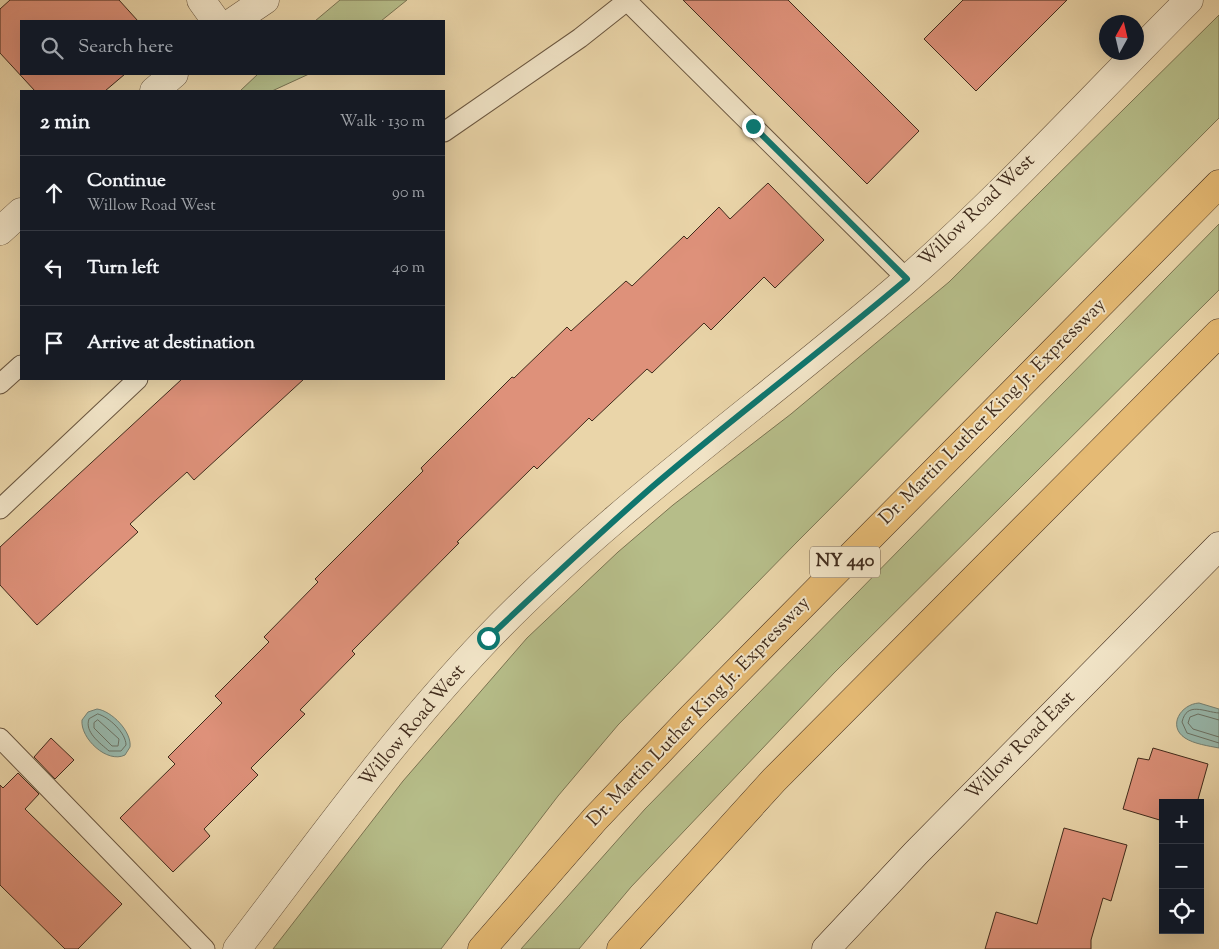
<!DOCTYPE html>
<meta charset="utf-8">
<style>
body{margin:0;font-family:"Sorts Mill Goudy",serif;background:#20242c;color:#f1f3f6}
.controls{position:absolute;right:15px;bottom:15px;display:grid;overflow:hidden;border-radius:0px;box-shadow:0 5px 20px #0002}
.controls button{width:45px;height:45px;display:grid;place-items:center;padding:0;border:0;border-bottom:1px solid #363941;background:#171b24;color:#f1f3f6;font:25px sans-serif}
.compass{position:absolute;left:1099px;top:15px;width:45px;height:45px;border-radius:50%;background:#171b24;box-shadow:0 5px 20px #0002;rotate:8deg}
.stop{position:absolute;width:15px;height:15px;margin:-11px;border:4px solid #0f766e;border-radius:50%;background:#fff}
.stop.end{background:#0f766e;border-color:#fff;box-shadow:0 1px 5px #0008}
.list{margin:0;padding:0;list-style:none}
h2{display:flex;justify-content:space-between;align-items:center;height:65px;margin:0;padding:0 20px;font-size:21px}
h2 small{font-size:16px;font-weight:400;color:#9ea1a6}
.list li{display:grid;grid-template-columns:32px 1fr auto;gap:15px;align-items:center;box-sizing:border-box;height:75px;padding:0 20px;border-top:1px solid #363941}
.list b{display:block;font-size:19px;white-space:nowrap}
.list p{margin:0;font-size:16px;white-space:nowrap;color:#9ea1a6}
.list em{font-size:16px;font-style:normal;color:#9ea1a6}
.icon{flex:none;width:28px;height:28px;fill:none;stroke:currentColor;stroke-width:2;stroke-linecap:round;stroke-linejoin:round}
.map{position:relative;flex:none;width:1219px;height:949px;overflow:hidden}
.search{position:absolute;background:#171b24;box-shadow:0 5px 20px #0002;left:20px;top:20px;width:425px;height:55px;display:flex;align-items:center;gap:12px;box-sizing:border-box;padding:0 18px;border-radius:0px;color:#9ea1a6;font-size:19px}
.panel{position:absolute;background:#171b24;box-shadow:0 5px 20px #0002;left:20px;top:90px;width:425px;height:290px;border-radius:0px}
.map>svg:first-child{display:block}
.green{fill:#b6bd89;stroke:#7b7452}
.water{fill:#98b8ac;stroke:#758072}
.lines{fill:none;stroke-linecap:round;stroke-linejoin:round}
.shore{stroke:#6c7264;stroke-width:1}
.building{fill:#de917a;stroke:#402b1c}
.service-casing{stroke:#6a563f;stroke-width:21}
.minor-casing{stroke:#6a563f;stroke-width:29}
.tertiary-casing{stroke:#6a563f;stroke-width:29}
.secondary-casing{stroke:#402b1c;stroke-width:29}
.motorway-casing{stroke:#402b1c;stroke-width:29}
.service{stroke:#f1e4c7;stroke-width:19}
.minor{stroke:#f1e4c7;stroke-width:28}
.tertiary{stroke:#f1e4c7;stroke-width:28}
.secondary{stroke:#f1e4c7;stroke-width:28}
.motorway{stroke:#e5ba74;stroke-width:28}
.route{stroke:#0f766e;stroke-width:6}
.labels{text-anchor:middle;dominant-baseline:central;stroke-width:4;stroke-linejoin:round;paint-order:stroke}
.shield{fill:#f1e4c7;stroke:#75624f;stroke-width:1}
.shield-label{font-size:18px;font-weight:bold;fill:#402b1c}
.street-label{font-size:19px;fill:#402b1c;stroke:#f1e4c7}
</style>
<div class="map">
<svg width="1219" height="949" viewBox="0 0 1219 949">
<rect width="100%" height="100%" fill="#ead5a9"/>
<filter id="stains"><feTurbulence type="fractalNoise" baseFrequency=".004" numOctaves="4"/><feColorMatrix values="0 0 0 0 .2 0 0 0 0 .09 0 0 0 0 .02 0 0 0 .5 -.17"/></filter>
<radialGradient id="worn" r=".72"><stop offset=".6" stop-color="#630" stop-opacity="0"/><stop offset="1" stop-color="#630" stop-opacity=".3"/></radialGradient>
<g class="green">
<polygon points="340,0 407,0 381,21 315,21"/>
<polygon points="1219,15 1219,118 796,543 618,725 558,796 441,949 273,949 403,781 527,638 618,552 673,505 791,414 949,282"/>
<polygon points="258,74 309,74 272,91 240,91"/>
<polygon points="1219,224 1219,290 834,673 631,887 579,949 521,949 645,809"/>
</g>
<g class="water">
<path d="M1199 703 1219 709V748C1209 746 1194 744 1185 738 1167 726 1181 704 1199 703Z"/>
<path d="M97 709C112 711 132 732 130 747L125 755C107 764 80 738 82 720L88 712Z"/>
</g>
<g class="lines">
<g class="shore">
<path d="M1219 713C1204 712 1187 701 1182 722L1187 733 1219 743"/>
<path d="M98 714C109 717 126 733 126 745L121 751H109C100 743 84 732 89 719Z"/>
<polygon points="98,720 119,739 118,746 112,746 94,728 94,723"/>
<polyline points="1219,720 1198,714 1190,717 1188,723 1193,729 1219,737"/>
</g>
</g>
<g class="building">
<polygon points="10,0 119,0 138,21 21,21 21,74 125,74 105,91 35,91 0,53 0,9"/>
<polygon points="683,0 788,0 919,131 867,184"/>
<polygon points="963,0 1067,0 976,91 924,39"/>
<polygon points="768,183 824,240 775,288 764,277 711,330 704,323 652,373 647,369 592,421 589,418 537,469 534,466 457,542 459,543 352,651 355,654 300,710 305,714 251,768 258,775 204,829 210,836 173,872 120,818 175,764 168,757 222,703 215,696 269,642 264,637 318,582 315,579 423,471 421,468 512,377 514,378 567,327 571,331 626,281 632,286 684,236 687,239 719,207 730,219"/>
<polygon points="182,379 304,379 194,480 187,472 156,500 130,524 138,532 37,625 0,585 0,547"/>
<polygon points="51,738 74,760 55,779 34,757"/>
<polygon points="1153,748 1208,764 1197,803 1163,803 1163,821 1123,809 1138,758 1149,760"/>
<polygon points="18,773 39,794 25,809 122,904 78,949 65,949 0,885 0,785 3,788"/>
<polygon points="1064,828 1127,845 1111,901 1103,898 1091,940 1091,949 985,949 996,912 1037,924"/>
</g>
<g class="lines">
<g class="service-casing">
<g id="service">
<polyline points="627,1 907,279"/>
<polyline points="444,132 580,38 628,0"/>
<polyline points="0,384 21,365"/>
<polyline points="0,509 138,379"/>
<polyline points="0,738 205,949"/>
</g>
</g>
<g class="minor-casing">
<g id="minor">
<polyline points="201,0 216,21"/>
<polyline points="234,21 265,0"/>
<polyline points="154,91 174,74"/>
<polyline points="0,231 21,212"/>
</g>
</g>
<g class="tertiary-casing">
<path id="tertiary" d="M237 949C318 843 396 734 488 638 615 506 767 401 905 281 1005 193 1095 94 1189 0"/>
</g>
<g class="secondary-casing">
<polyline id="secondary" points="826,949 916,853 1219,546"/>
</g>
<g class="motorway-casing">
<g id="motorway">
<polyline points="482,949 595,819 692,717 1219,184"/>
<polyline points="621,949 774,780 1219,333"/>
</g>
</g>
<use href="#service" class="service"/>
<use href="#minor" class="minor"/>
<use href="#tertiary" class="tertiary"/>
<use href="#secondary" class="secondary"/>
<use href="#motorway" class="motorway"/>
</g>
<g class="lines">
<path class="route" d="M488 638C542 587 596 536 652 487 735 416 823 350 907 279L753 126"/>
</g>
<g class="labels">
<rect class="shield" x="810" y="546.5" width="70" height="31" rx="4"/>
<g class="shield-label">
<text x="845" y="562">NY 440</text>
</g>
<g class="street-label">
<text transform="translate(977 211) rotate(-44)">Willow Road West</text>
<text transform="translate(993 412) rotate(-45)">Dr. Martin Luther King Jr. Expressway</text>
<text transform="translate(699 712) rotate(-46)">Dr. Martin Luther King Jr. Expressway</text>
<text transform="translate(413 726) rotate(-50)">Willow Road West</text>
<text transform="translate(1021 746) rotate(-45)">Willow Road East</text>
</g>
</g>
<rect width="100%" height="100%" filter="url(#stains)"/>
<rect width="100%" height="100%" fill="url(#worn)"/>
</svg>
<div class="controls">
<button>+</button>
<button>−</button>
<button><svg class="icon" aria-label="locate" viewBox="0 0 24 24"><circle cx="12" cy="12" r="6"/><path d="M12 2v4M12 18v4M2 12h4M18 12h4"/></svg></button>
</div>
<svg class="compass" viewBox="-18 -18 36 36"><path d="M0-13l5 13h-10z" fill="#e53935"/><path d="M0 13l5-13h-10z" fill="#9ea1a6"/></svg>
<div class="stop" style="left:488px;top:638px"></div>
<div class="stop end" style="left:753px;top:126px"></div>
<div class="search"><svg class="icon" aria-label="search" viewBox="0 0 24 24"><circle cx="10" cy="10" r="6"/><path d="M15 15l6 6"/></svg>Search here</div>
<section class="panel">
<h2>2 min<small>Walk · 130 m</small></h2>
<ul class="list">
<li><svg class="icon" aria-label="ahead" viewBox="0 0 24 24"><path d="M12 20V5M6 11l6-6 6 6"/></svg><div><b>Continue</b><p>Willow Road West</p></div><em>90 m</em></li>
<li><svg class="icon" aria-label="left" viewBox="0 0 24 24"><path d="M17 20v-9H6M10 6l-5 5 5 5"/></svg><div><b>Turn left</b></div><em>40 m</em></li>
<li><svg class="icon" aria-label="arrive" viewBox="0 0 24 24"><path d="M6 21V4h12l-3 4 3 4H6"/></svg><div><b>Arrive at destination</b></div></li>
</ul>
</section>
</div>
